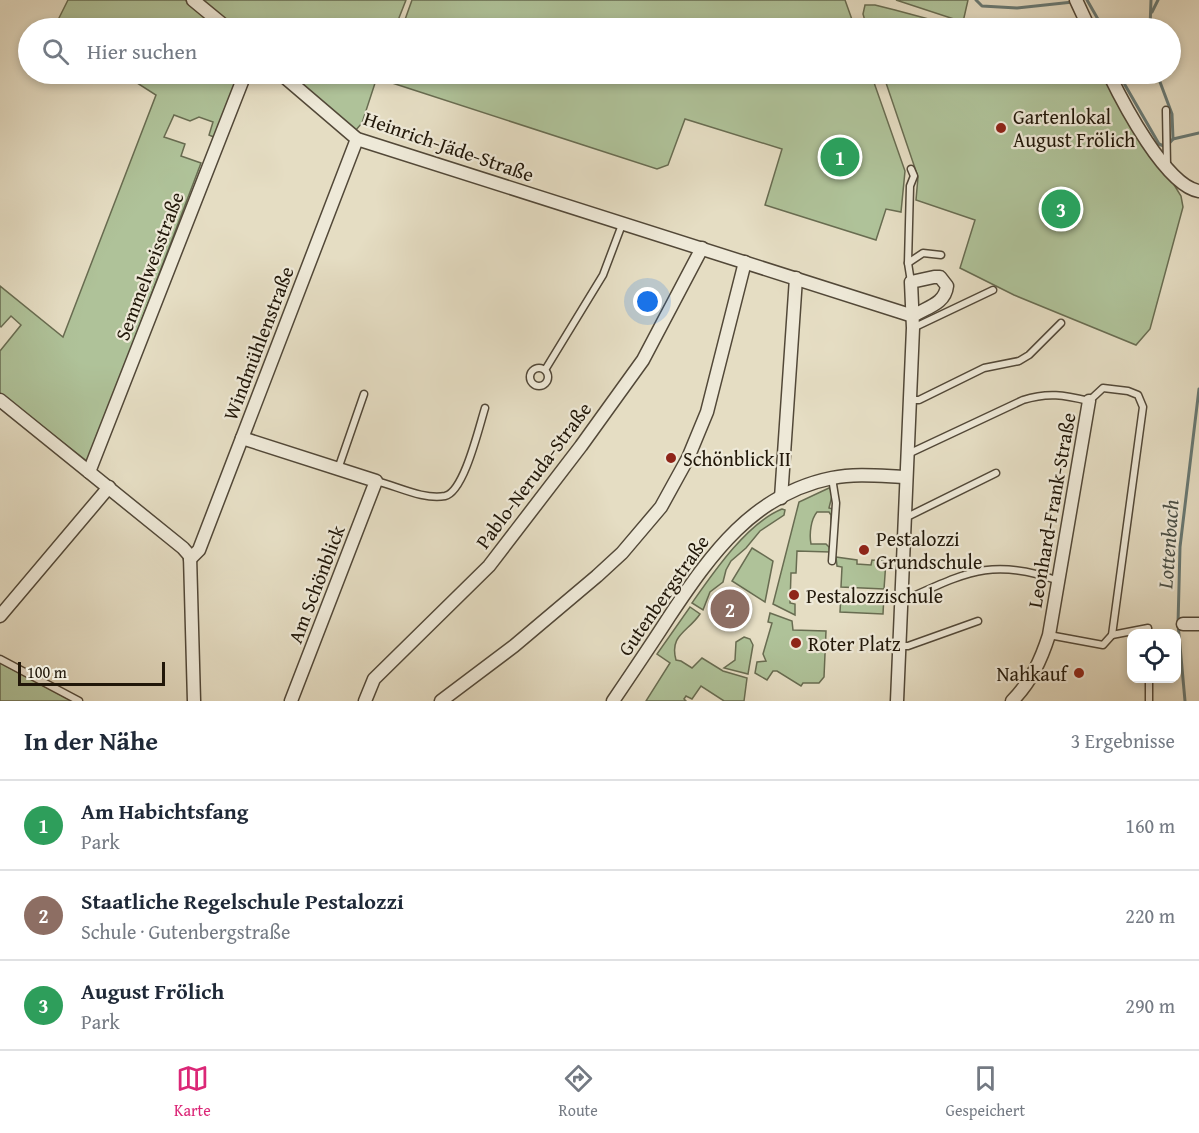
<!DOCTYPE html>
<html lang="de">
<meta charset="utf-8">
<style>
body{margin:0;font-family:"Gentium Book Plus",serif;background:#f6f6f7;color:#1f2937}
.controls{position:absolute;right:18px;bottom:18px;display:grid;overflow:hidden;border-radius:12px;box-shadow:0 3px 9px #0003}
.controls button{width:54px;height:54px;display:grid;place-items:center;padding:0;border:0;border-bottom:2px solid #e0e1e3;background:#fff;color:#1f2937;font:30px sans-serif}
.scale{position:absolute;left:18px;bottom:15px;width:147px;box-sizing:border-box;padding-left:6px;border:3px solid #211709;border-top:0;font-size:16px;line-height:21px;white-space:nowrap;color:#211709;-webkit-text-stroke:4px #eee9d8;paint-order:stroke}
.you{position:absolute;left:648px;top:302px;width:21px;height:21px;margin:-15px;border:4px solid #fff;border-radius:50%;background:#1a73e8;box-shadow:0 0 0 9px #1a73e833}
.badge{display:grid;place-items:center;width:39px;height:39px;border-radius:50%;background:#db2777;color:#fff;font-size:20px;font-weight:700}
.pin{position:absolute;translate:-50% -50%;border:3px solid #fff;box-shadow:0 2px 6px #0006}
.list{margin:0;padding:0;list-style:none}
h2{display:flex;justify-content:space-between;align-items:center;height:78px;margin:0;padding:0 24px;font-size:26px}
h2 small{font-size:20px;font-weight:400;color:#747a83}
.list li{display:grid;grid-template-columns:39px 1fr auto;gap:18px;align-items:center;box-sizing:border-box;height:90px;padding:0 24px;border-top:2px solid #e0e1e3}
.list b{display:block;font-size:22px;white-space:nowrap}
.list p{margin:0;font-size:20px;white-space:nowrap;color:#747a83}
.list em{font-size:20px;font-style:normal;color:#747a83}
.icon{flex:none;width:33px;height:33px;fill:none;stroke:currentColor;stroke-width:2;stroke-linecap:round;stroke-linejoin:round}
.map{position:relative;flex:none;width:1199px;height:701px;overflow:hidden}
.search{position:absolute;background:#fff;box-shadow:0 3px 9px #0003;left:18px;right:18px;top:18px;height:66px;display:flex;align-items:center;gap:15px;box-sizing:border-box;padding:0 21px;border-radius:33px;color:#747a83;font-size:22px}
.sheet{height:348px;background:#fff}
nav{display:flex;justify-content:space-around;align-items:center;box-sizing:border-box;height:84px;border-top:2px solid #e0e1e3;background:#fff;font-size:16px;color:#747a83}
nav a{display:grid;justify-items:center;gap:3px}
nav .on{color:#db2777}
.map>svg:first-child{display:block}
.green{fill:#afc299;stroke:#686c51;stroke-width:1.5}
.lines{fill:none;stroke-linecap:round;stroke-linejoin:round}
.stream{stroke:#687974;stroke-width:3}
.lane-casing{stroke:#524838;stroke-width:9}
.street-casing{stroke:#524838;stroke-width:15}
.lane{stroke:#eee9d8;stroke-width:6}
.street{stroke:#eee9d8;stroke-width:12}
.poi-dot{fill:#8f2418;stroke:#eee9d8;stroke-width:2}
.labels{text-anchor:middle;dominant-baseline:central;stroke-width:4.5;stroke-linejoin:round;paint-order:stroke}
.poi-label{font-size:20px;fill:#211709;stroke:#eee9d8;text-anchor:start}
.street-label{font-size:20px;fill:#211709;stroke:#eee9d8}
.water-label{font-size:21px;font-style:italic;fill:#4b5047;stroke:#eee9d8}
</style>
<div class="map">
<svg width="1199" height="701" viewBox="0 0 1199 701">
<rect width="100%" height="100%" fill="#e5ddc3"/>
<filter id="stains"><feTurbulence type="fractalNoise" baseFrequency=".00333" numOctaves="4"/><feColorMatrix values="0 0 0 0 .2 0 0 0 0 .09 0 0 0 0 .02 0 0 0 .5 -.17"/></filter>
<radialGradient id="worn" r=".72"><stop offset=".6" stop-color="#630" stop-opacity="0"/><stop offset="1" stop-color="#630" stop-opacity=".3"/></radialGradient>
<g class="green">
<polygon points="68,0 185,0 205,16 200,23 207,28 54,28"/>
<polygon points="199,0 406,0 395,28 234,28"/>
<polygon points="412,0 845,0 855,28 402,28"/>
<polygon points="896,0 968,0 963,22"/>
<polygon points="865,5 875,5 895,10 962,28 867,28 863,14"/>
<polygon points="123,74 240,74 216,138 209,135 213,122 199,117 190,121 174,115 164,137 185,144 181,156 201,163 88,462 0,393 0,351 21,325 11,316 1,327 0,326 0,286 63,337 156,95"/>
<polygon points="287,74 378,74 362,123 356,130 352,129"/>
<polygon points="386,74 871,74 905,171 901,212 886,209 876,240 765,205 782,149 685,119 668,165 657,169 383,80"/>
<polygon points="883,74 1105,74 1181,196 1183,207 1150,329 1136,345 1014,295 960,268 975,220 916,200 918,177"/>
<path d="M829 488 833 492 829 508 833 509V526H831V515L829 512H817C811 519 809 534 811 544H826L829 547 830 552 797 551 796 573H791L790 603 795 604V615L773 604 799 502Z"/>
<path d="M782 509 785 510 784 515 760 531 746 548 731 561 726 570 723 582 710 592 703 610 692 603C713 573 747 523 782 509Z"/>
<polygon points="752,548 773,561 765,602 732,581"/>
<polygon points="836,557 857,560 857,564 871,565 872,560 886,561 884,589 841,587 842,567 837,566"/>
<polygon points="841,593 884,595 883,614 840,612"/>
<path d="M690 607 700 614C688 632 669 635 676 660L681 661 692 668 702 658 723 671 747 678 744 701H724L701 686 692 699 686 696 684 699 686 701H646L670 663 657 654Z"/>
<polygon points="770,613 792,621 793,630 826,631 824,677 819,683 803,683 801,686 777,671 773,671 767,680 755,673 757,662 766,661 763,654 772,623 768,622"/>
<polygon points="744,637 750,639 753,645 748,674 724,668 735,660 736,642"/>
<polygon points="0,663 72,701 0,701"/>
</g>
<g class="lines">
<g class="stream">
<polyline points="976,0 982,6 1017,8 1073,2"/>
<polyline points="1087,0 1103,28"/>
<polyline points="1152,12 1158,0"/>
<polyline points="1150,28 1151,0"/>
<polyline points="1121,74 1125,85 1159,144 1166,147 1173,139"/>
<polyline points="1157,74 1172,114 1173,139 1199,133"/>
<polyline points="1185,701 1178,624 1180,547 1199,389"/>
</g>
<g class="lane-casing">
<g id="lane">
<polyline points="1166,110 1167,166"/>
<polyline points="908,263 923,253 941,255"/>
<polyline points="911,282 908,263 910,186 914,176 911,169"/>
<polyline points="913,328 993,290"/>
<circle cx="539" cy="377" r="9"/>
<polyline points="545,370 603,275 623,222"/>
<polyline points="910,400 919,400 984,368 1019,361 1029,355 1061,323"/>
<path d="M908 454 1023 400C1048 392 1064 395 1089 401L1103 388 1128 391 1138 395 1143 407 1112 635 1103 645 1049 635"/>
<polyline points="338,469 364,394"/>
<polyline points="832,478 836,503 832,561"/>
<path d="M376 481C397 486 423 500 445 496 464 492 479 427 485 408"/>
<polyline points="905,518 996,473"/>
<path d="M902 601C964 574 990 556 1059 581"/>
<polyline points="1112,635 1148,628 1148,634"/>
<polyline points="899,646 908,646 978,621"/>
<polyline points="0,659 79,701"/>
<polyline points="1149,678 1149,701"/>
</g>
</g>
<g class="street-casing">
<g id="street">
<polyline points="193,0 227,28"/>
<polyline points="1076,0 1089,28"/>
<polyline points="281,74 357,139 913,316"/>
<path d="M1109 74C1123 103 1166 186 1199 191"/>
<polyline points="0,400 183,548 190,556 194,701"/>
<polyline points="242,438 376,481 291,701"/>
<polyline points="89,472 245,74"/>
<polyline points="781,498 796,278"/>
<polyline points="190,559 199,550 357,139"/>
<polyline points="0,616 109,487"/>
<polyline points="1183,624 1199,624"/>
<polyline points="365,701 374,679 489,566 581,446 643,360 702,248"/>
<polyline points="441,701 514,646 597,576 622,553 661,507 688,458 707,412 745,262"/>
<path d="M613 701C632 673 651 645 669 617 711 554 753 494 832 478 856 473 881 476 906 477"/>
<path d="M897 701 913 328 911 282 934 277H940L947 286C945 304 927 307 913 316"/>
<path d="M1012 701C1031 682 1041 660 1049 635L1089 401"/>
</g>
</g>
<use href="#lane" class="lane"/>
<use href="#street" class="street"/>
</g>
<g class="poi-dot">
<circle cx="1001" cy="128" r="6"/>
<circle cx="671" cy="458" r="6"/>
<circle cx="864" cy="550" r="6"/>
<circle cx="794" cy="595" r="6"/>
<circle cx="796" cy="643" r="6"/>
<circle cx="1079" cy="673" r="6"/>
</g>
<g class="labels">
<g class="poi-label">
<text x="1013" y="116">Gartenlokal<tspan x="1013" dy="23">August Frölich</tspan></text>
<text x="683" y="458">Schönblick II</text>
<text x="876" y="538">Pestalozzi<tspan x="876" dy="23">Grundschule</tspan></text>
<text x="806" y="595">Pestalozzischule</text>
<text x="808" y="643">Roter Platz</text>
<text x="1067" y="673" text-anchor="end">Nahkauf</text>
</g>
<g class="street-label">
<text transform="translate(449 146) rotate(19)">Heinrich-Jäde-Straße</text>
<text transform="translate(149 266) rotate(-69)">Semmelweisstraße</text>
<text transform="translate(258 343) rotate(-69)">Windmühlenstraße</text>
<text transform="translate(533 475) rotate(-53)">Pablo-Neruda-Straße</text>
<text transform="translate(1051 510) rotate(-80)">Leonhard-Frank-Straße</text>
<text transform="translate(316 584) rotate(-69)">Am Schönblick</text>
<text transform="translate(663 595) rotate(-55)">Gutenbergstraße</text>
</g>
<g class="water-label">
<text transform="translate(1168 544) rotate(-86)">Lottenbach</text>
</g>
</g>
<rect width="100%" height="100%" filter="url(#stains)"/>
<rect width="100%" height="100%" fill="url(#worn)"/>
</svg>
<div class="controls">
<button><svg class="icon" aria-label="locate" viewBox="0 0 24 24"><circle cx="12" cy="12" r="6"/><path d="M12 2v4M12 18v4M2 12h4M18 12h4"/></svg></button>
</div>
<div class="scale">100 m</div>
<div class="you"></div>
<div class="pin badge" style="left:840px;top:157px;background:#2e9e5b">1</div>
<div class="pin badge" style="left:730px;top:609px;background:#8d6e63">2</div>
<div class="pin badge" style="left:1061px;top:209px;background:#2e9e5b">3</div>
<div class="search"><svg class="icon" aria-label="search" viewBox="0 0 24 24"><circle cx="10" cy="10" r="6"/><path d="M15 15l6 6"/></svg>Hier suchen</div>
</div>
<section class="sheet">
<h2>In der Nähe<small>3 Ergebnisse</small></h2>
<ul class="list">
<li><span class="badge" style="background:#2e9e5b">1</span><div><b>Am Habichtsfang</b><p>Park</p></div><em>160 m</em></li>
<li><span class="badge" style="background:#8d6e63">2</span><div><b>Staatliche Regelschule Pestalozzi</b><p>Schule · Gutenbergstraße</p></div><em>220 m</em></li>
<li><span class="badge" style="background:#2e9e5b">3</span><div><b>August Frölich</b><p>Park</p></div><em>290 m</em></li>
</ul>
</section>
<nav>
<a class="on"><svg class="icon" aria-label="map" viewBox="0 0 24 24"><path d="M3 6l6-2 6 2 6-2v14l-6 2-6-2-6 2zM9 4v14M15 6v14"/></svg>Karte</a>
<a><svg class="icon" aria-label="directions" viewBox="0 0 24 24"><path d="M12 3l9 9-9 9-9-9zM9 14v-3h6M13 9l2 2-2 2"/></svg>Route</a>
<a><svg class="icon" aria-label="saved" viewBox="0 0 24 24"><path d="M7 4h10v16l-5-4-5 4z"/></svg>Gespeichert</a>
</nav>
